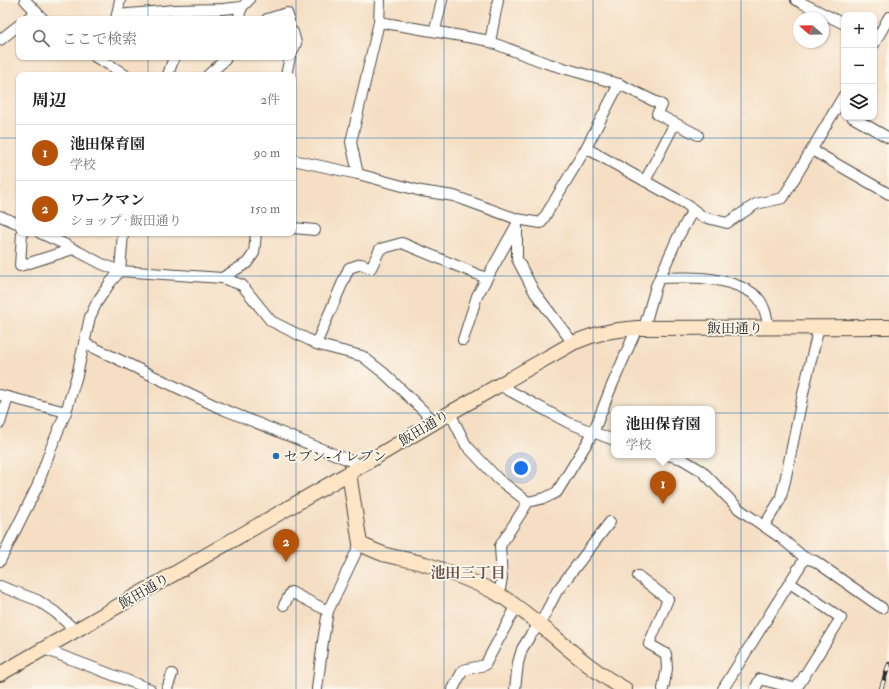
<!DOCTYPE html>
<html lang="ja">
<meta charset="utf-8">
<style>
body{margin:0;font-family:"IM FELL Double Pica","Noto Serif JP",serif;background:#f6f6f6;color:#222}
.controls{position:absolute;right:12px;top:12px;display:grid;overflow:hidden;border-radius:8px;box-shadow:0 1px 3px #0004}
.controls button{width:36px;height:36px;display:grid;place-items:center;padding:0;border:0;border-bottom:1px solid #e0e0e0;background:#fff;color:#222;font:20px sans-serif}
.compass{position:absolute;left:793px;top:12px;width:36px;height:36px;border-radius:50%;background:#fff;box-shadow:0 1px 3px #0004;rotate:290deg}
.you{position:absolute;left:521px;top:468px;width:14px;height:14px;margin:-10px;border:3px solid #fff;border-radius:50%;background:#1a73e8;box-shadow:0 0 0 6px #1a73e833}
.badge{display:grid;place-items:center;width:26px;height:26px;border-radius:50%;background:#b45309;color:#fff;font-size:13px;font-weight:700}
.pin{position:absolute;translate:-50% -33px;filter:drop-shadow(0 1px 2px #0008)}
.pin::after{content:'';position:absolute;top:21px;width:14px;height:12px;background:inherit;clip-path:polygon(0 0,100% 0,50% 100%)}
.popup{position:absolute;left:611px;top:406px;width:104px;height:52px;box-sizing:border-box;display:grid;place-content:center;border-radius:8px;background:#fff;filter:drop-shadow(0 1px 3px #0005);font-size:13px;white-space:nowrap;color:#767676}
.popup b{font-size:15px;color:#222}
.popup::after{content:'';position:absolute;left:50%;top:100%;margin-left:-8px;border:8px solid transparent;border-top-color:#fff}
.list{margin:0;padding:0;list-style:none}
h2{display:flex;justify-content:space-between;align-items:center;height:52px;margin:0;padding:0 16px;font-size:17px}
h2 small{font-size:13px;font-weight:400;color:#767676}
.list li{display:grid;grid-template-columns:26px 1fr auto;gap:12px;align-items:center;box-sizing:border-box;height:56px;padding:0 16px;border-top:1px solid #e0e0e0}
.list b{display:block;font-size:15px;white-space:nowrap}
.list p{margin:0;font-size:13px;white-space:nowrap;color:#767676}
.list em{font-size:13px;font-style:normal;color:#767676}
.icon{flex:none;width:22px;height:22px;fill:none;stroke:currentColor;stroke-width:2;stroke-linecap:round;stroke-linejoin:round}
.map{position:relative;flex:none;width:889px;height:689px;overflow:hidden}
.search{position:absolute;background:#fff;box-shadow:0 1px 3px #0004;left:16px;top:16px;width:280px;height:44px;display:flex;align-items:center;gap:10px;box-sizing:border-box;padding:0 14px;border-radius:8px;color:#767676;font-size:15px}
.panel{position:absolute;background:#fff;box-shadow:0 1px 3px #0004;left:16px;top:72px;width:280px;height:164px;border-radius:8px}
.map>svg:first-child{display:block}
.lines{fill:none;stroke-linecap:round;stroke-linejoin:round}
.street-casing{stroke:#494642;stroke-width:12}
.secondary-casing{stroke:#494642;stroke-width:16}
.street{stroke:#fff;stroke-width:10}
.secondary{stroke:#fde5c5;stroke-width:14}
.rail-casing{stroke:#2b2b2b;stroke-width:4.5}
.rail{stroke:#fbf7ec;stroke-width:3;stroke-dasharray:9;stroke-linecap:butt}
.grid{fill:none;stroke:#1f6fb2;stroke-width:1;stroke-opacity:0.55}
.poi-dot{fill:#1f6fb2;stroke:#fbf7ec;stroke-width:1.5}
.labels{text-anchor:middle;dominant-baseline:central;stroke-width:3.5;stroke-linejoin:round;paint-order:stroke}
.street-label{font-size:14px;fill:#2b2b2b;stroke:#fbf7ec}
.poi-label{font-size:14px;fill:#2b2b2b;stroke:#fbf7ec;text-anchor:start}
.neighbourhood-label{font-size:15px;font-weight:bold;fill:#6a5350;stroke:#fbf7ec}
</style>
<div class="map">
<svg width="889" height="689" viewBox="0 0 889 689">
<rect width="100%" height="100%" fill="#fbf7ec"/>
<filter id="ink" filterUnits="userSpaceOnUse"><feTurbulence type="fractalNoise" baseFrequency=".025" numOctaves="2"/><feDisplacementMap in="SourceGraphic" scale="8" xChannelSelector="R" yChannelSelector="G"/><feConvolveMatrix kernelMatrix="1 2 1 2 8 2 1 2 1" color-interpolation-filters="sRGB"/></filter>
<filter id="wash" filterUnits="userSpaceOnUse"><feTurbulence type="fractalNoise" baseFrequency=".012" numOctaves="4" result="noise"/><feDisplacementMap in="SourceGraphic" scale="16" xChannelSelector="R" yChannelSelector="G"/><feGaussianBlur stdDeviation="0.9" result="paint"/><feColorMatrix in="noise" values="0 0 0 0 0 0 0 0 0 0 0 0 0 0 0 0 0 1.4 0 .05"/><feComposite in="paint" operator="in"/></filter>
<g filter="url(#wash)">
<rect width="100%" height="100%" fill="#f5dec3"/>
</g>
<g filter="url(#ink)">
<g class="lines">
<g class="street-casing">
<g id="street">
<polyline points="25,0 43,19"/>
<polyline points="796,0 844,24"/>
<polyline points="117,15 175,10 223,9 242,7 249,0"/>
<polyline points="27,19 36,12"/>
<polyline points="116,19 120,0"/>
<polyline points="238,19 242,7"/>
<polyline points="267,19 287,13 289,19"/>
<polyline points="379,22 485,40 546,63 619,84 586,148"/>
<polyline points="435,30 442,0"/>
<polyline points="293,32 296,43 293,51"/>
<polyline points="0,40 19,25"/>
<polyline points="490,42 498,0"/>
<polyline points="874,44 889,17"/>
<polyline points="95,57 113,67 125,75"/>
<polyline points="168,75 174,57"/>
<polyline points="208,75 225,60 226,57"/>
<polyline points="286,75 290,57"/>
<polyline points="619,84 662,105 657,114 698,135"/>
<polyline points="852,117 889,138"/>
<polyline points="812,150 889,194"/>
<polyline points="293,160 358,174 421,191 454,196 517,219 517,259 535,293 573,343"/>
<polyline points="358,174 351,142 379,22 380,0"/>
<polyline points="645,181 675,123"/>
<polyline points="0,216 19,224"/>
<polyline points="517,219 541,223 586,148 686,204 703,217 727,223 756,204 783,198 844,95"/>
<polyline points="293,228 315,230"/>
<polyline points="22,233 20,266 73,249"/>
<polyline points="40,233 62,243 102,264 120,271 222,278 242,285 271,321 319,345 362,356 385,374 435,422"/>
<polyline points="222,278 247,263 254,253 256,233"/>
<path d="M660 278C688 277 715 276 741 287 747 290 755 293 759 299 765 307 767 318 769 328"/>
<polyline points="644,328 656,286 677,239 693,210"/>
<polyline points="463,340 477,296 516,226"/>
<polyline points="84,343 220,408 361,465"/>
<polyline points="316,344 349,268 361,264 371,268 380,249 402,243 486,278"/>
<polyline points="499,385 569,423 614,440"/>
<polyline points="0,395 66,412"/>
<polyline points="450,413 466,445 498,479 528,502"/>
<polyline points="0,423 8,397"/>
<polyline points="667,455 682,459 702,471 739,509 781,538 805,558 723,689"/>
<polyline points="764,526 780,500 785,481 804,389 819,327"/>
<polyline points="805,558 815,561 882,608"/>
<polyline points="0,561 37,487 51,448 66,412 77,375 90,317 97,302 110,283 120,271 123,233"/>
<polyline points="638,576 668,599 649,644 666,654 667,669 663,689"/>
<polyline points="790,583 841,618 796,689"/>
<polyline points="0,586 37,600 55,612 75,630"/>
<polyline points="499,595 502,578 500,546 528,502 545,498 557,492 593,433 610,390 637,328"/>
<polyline points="284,605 291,592 328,611"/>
<polyline points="44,649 150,689"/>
<polyline points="167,689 172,674"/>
<polyline points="317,689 323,641 328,611 360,544"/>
<polyline points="453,689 463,670 485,665 516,607"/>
<polyline points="515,689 518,663 522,649 530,636 540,624 557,591 610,522"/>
<polyline points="755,689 760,679 797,689"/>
</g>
</g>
<g class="secondary-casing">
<g id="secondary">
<path d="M349 473 360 544C369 548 377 552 386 555 399 558 412 560 425 564 449 572 475 581 498 594 544 622 577 663 625 689"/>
<path d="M0 674 349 473 450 413 573 343C595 333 613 330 637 328L889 327"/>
</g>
</g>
<use href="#street" class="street"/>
<use href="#secondary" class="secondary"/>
<g class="rail-casing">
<polyline id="rail" points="881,689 889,664"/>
</g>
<use href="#rail" class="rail"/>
</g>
</g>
<path class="grid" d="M148 0V19M296 0V689M444 0V689M593 0V689M741 0V689M148 57V75M0 138H19M293 138H889M148 233V689M0 276H889M0 413H889M0 551H889"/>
<circle class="poi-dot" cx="276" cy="456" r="4"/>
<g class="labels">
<g class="street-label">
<text x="735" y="328">飯田通り</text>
<text transform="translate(424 428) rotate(-31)">飯田通り</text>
<text transform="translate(144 591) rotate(-30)">飯田通り</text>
</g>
<g class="poi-label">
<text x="284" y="456">セブン-イレブン</text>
</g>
<g class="neighbourhood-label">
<text x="468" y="573">池田三丁目</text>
</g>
</g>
</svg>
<div class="controls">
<button>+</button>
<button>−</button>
<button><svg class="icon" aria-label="layers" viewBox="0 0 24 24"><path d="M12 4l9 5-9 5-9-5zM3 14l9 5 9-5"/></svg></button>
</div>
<svg class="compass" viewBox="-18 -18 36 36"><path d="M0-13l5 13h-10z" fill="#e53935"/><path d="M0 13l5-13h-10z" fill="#767676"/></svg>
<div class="you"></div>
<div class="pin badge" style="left:663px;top:504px">1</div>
<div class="popup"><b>池田保育園</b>学校</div>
<div class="pin badge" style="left:286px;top:562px">2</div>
<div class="search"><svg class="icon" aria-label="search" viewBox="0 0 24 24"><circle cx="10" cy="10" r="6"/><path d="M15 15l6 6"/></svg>ここで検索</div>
<section class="panel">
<h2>周辺<small>2件</small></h2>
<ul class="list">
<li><span class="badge">1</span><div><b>池田保育園</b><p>学校</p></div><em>90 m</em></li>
<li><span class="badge">2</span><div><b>ワークマン</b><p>ショップ · 飯田通り</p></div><em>150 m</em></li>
</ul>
</section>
</div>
